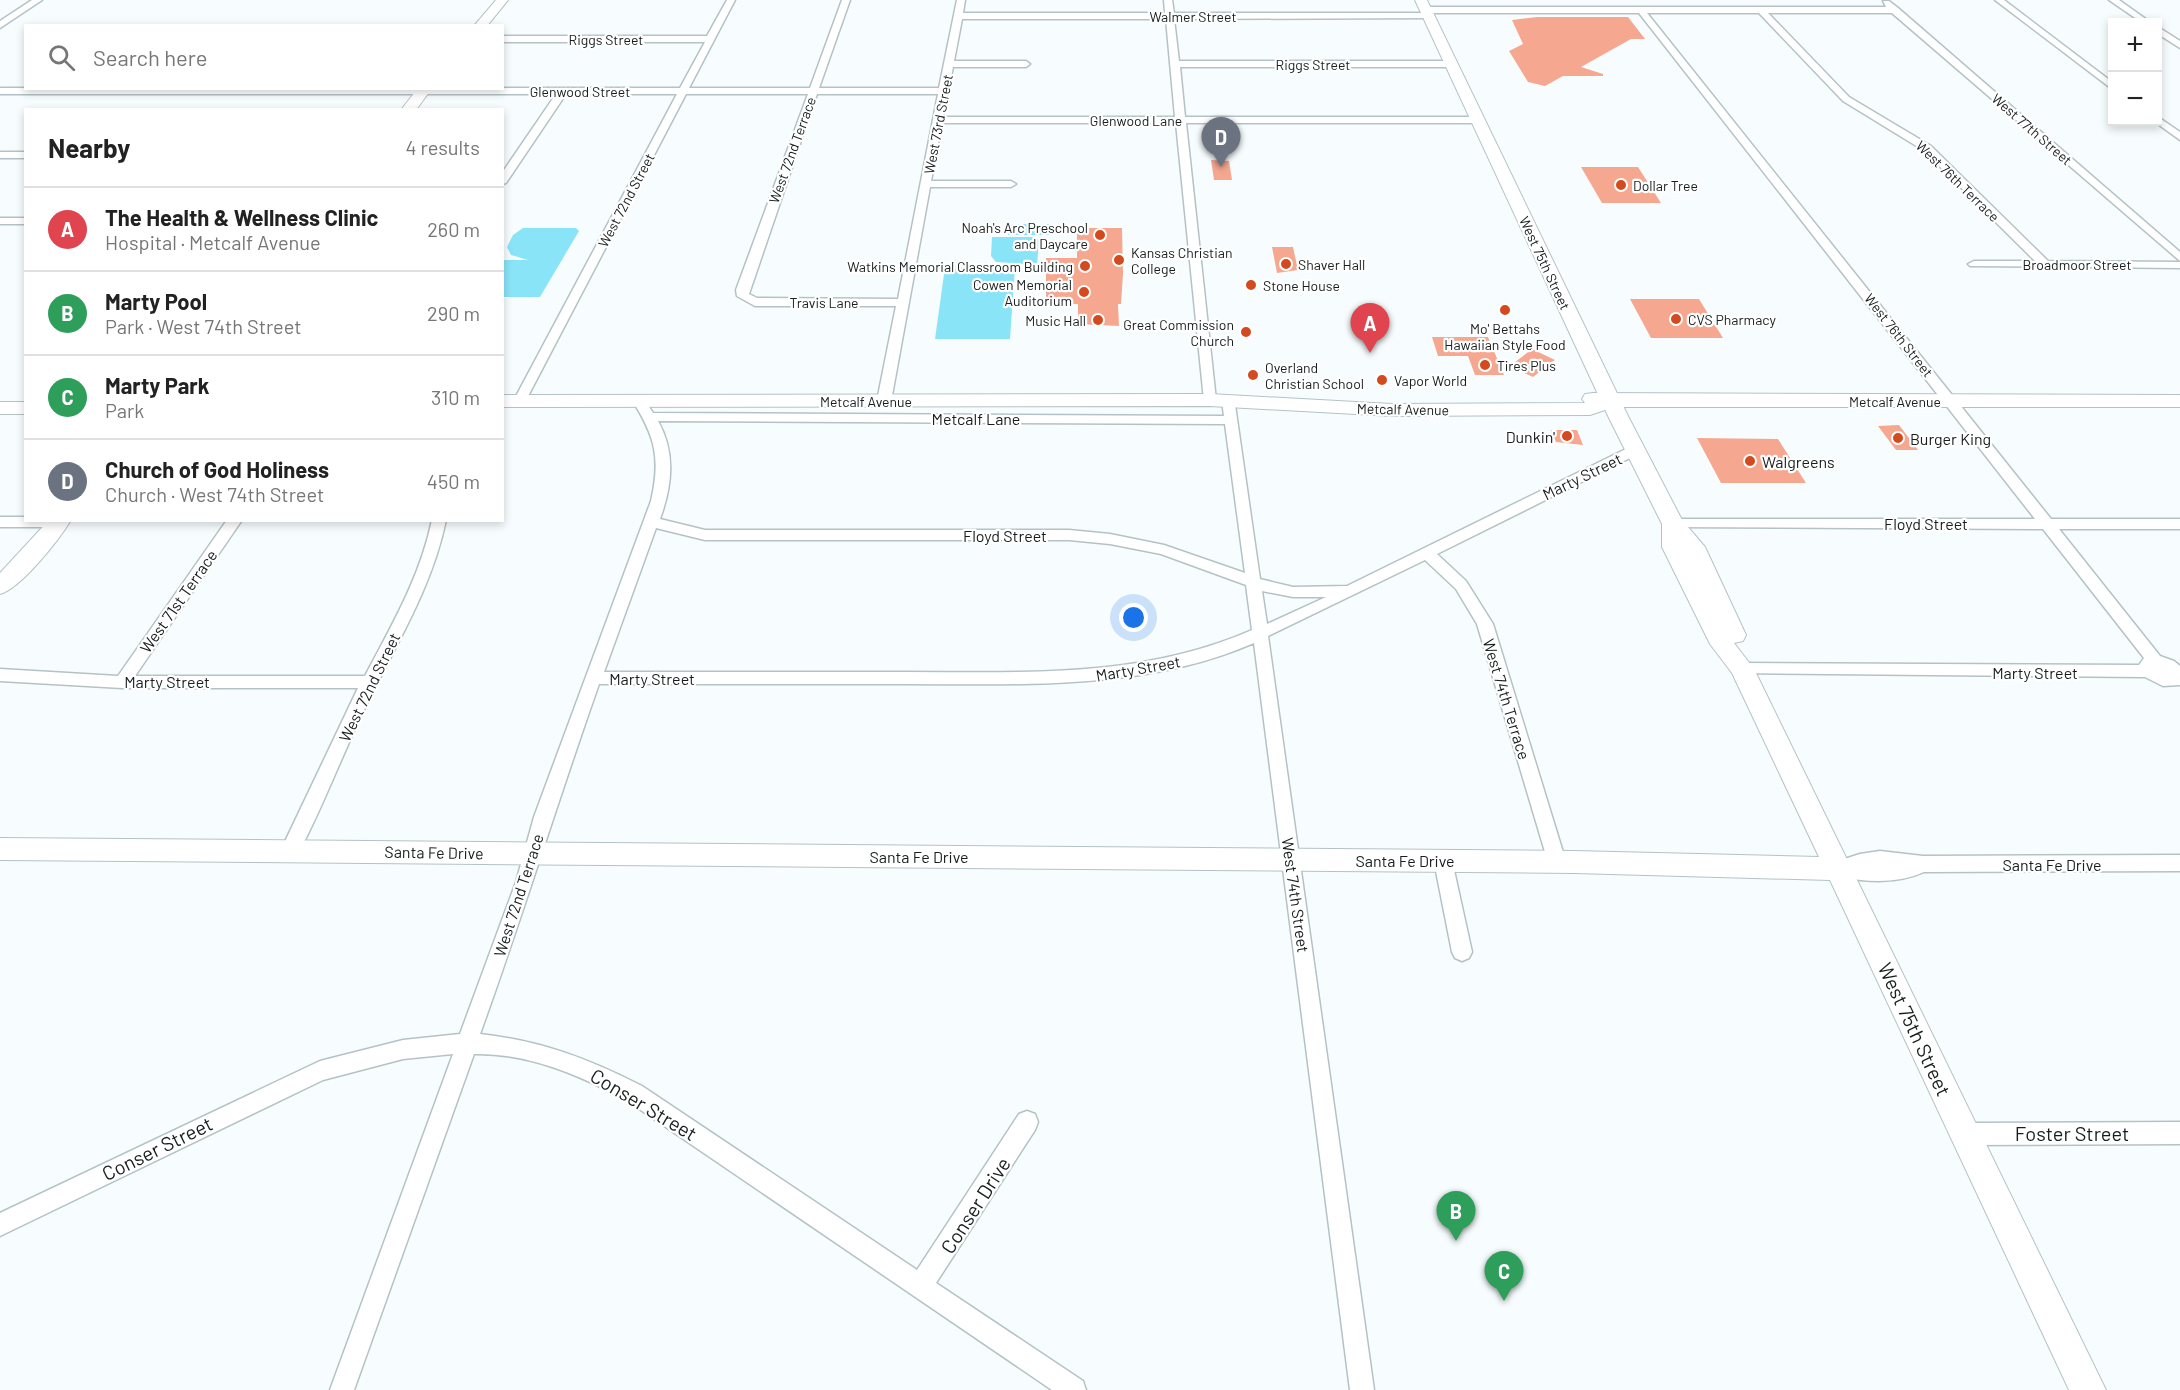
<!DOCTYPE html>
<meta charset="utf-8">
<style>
body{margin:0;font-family:Barlow,sans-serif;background:#f2f2f2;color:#222}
.controls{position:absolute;right:18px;top:18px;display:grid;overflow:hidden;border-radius:0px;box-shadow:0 3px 9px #0003}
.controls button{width:54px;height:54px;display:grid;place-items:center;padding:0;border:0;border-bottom:2px solid #e0e0e0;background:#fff;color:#222;font:30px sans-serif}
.you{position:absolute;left:1134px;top:618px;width:21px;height:21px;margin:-15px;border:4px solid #fff;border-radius:50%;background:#1a73e8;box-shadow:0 0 0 9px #1a73e833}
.badge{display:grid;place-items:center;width:39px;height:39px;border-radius:50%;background:#d24a1e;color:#fff;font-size:20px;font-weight:700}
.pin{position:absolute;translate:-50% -50px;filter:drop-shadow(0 2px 3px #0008)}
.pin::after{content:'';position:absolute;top:32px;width:21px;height:18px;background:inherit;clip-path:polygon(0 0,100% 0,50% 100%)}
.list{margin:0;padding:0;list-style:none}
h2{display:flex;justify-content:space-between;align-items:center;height:78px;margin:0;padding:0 24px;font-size:26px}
h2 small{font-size:20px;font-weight:400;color:#767676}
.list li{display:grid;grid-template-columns:39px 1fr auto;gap:18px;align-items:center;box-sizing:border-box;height:84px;padding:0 24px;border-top:2px solid #e0e0e0}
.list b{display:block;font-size:22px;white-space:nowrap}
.list p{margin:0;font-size:20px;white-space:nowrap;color:#767676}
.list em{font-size:20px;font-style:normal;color:#767676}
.icon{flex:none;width:33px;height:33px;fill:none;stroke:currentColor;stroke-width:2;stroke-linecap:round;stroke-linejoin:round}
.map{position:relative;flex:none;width:2180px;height:1390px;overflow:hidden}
.search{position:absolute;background:#fff;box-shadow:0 3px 9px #0003;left:24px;top:24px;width:480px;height:66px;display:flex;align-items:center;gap:15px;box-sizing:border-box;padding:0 21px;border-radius:0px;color:#767676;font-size:22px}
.panel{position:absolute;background:#fff;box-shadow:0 3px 9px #0003;left:24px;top:108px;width:480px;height:414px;border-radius:0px}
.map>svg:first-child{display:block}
.green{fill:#8ae4f8}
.building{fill:#f6a790}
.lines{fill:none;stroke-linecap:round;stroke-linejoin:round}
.street-casing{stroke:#b5c2c5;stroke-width:3}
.secondary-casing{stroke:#b5c2c5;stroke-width:2}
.primary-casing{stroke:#b5c2c5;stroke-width:2}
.street{fill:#fff;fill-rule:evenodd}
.secondary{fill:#fff;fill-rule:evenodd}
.primary{fill:#fff;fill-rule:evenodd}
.poi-dot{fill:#d24a1e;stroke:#fff;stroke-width:2}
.labels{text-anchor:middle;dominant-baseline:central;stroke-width:4.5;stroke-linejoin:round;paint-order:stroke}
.far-street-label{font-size:14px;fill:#181d1e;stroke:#fff}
.far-poi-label{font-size:14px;fill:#181d1e;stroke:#fff;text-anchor:start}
.street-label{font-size:16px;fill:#181d1e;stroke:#fff}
.poi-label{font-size:16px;fill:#181d1e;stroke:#fff;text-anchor:start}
.near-street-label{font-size:20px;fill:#181d1e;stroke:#fff}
</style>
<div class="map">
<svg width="2180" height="1390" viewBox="0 0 2180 1390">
<rect width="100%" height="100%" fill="#f7fdfe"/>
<g class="green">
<polygon points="1009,224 1049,224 1049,235 1008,235"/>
<polygon points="523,228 576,228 579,231 540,297 503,297 503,260 528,260 511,255 507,247 513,235"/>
<polygon points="992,237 1035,237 1039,240 1037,265 996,262 991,256"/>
<polygon points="945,267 1015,267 1010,339 935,339"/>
</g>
<g class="building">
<polygon points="1537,17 1628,17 1645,39 1631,39 1581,67 1603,74 1603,76 1563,76 1545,86 1528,82 1509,51 1523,44 1512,20"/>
<polygon points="1211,160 1229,161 1232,180 1214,180"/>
<polygon points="1581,167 1638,167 1661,203 1602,203"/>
<polygon points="1077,228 1122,228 1123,274 1121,304 1118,304 1119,326 1078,324 1078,304 1046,304 1046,258 1077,258"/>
<polygon points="1272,247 1293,247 1298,270 1277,273"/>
<polygon points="1630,299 1699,299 1723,338 1651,338"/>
<polygon points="1432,337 1488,337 1504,375 1475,375 1468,356 1438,356"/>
<polygon points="1532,349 1555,360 1533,377 1510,366"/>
<polygon points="1899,425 1918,450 1896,450 1878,426"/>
<polygon points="1551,430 1577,430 1583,445 1556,442"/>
<polygon points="1697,438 1778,439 1806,483 1721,483"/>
</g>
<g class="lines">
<g class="street-casing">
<g id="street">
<polygon points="32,0 42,0 0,28 0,21"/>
<path d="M727 0H735L689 88H810L842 0H850L819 88H939L957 0H965L963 13H1165L1164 0H1172L1174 13H1429L1432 18 1174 19 1179 61H1451L1455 64 1451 67H1180L1185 117H1477L1482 120 1477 123H1186L1216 400 1210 404 1204 400 1176 123H942L931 181H1011L1016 184 1011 187H930L891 401 884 405 877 401 896 306H755L737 296 736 290 808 94H686L526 400 520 404 514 400 677 94H566L506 183 502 184V173L556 94H0V88H680L705 42H502V36H707ZM962 19H1166L1175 117H943L953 67H1026L1030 64 1026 61H954ZM817 94H938L898 299 757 298 749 294Z"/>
<polygon points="1995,0 2004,0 2112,82 2112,89"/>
<polygon points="2109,0 2119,0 2150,22 2141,22"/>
<polygon points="1883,1 1889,1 1898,8 2180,252 2180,261 1892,13 1768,13 1849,97 1931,146 2048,261 2180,262 2180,268 1970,266 1968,264 1974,261 2035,261 1923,150 1843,101 1759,13 1647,13 2051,519 2180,519 2180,529 2059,529 2160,656 2174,661 2180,666 2180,685 2163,686 2145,677 1736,673 1734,669 1736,665 1742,663 2139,665 2144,658 2043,529 1668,527 1666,524 1673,519 2035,519 1639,13 1426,13 1422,10 1426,7 1886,7"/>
<polygon points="2158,27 2180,41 2180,48 2158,34"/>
<polygon points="2158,117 2180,132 2180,140 2155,122 2158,122"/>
<rect x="0" y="152" width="26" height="6"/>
<rect x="0" y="218" width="26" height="6"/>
<path d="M638 396 643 397 653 413 1224 416 1222 401 1224 398H1234L1260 579 1293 587 1347 586 1630 447H1640V453L1437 554 1466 581 1493 624 1566 862 1564 868 1557 870 1550 868 1548 862 1477 624 1456 589 1425 560 1268 636 1374 1390H1350L1254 643C1143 691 1022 684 904 684 803 684 701 684 599 684 558 800 522 918 480 1034 541 1041 587 1058 642 1086L917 1270 1019 1114 1027 1111 1035 1114 1038 1122 1035 1130 936 1283 1083 1381 1086 1390H1052L626 1100C579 1075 529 1053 474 1054L354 1390H330L453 1054 403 1059 323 1080 0 1236V1213L320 1061 403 1040 460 1034 516 882 534 817 651 501C661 458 655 436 632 400ZM658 421 1225 424 1245 573 1164 545 1110 534 1069 530H705L660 519C672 486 676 453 658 421ZM656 528 705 540H1069L1110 544 1161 554 1246 585 1252 630C1140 679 1023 672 903 672 804 672 704 672 604 672ZM1262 591 1293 597H1326L1267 624Z"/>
<polygon points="0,517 26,517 26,520 67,522 60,527 0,527"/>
<path d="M227 520H242L135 676H365C392 625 420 577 432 520H446C432 588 396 644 367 704 345 748 328 794 306 838L296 855 290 858 284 855 281 850 358 688H122L0 681V669L118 676Z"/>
<path d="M1880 851 1923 856 2180 855V871L1924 872C1897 884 1868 882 1839 877L1832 875 1830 869 1832 863 1860 854Z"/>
<polygon points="1443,853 1450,855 1452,861 1472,952 1469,958 1462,961 1455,958 1452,952 1434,861 1436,855"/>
<polygon points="2180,1122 2180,1144 1965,1145 1957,1142 1954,1134 1957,1126 1965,1123"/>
</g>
</g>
<g class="secondary-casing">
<g id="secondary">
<polygon points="496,0 508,0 487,26 474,26"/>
<polygon points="1415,0 1427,0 1629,418 1682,520 1705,547 1746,635 1743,641 1734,643 1754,669 2106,1390 2069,1390 1830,880 1574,873 0,860 0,838 1574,851 1819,857 1732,673 1710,644 1662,547 1662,524 1609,418"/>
<polygon points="418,88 432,88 416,110 401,110"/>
<path d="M49 520H71C59 540 21 588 0 594V573Z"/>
</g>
</g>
<g class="primary-casing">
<g id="primary">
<polygon points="1593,393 2180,395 2180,407 1614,407 1590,415 1392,416 1210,406 502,407 502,395 1210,394 1392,404 1585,403 1582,399 1585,394"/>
<rect x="0" y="402" width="26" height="12"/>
</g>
</g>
<use href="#street" class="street"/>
<use href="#secondary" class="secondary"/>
<use href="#primary" class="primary"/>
</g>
<g class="poi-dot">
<circle cx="1621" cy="185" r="6"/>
<circle cx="1100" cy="235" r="6"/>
<circle cx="1119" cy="260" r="6"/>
<circle cx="1286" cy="264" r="6"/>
<circle cx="1085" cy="266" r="6"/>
<circle cx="1251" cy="285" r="6"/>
<circle cx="1084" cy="292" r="6"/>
<circle cx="1505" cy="310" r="6"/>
<circle cx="1676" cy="319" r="6"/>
<circle cx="1098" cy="320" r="6"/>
<circle cx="1246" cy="332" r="6"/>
<circle cx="1485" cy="365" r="6"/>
<circle cx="1253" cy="375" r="6"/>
<circle cx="1382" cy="380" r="6"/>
<circle cx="1567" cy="436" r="6"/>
<circle cx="1898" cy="438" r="6"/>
<circle cx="1750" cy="461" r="6"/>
</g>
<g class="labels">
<g class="far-street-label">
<text x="1193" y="16">Walmer Street</text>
<text x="606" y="39">Riggs Street</text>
<text x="1313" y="64">Riggs Street</text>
<text x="580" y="91">Glenwood Street</text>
<text x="1136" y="120">Glenwood Lane</text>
<text transform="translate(938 124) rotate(-79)">West 73rd Street</text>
<text transform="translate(2032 129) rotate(41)">West 77th Street</text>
<text transform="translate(792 150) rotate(-70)">West 72nd Terrace</text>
<text transform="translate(1958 181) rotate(44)">West 76th Terrace</text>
<text transform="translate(626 200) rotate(-62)">West 72nd Street</text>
<text transform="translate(1545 263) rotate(65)">West 75th Street</text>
<text x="2077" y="264">Broadmoor Street</text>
<text x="824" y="302">Travis Lane</text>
<text transform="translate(1899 335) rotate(52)">West 76th Street</text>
<text x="866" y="401">Metcalf Avenue</text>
<text x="1895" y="401">Metcalf Avenue</text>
<text transform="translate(1403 409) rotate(1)">Metcalf Avenue</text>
</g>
<g class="far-poi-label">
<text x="1633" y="185">Dollar Tree</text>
<text x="1088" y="227" text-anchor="end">Noah's Arc Preschool<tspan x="1088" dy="16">and Daycare</tspan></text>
<text x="1131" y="252">Kansas Christian<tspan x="1131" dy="16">College</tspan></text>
<text x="1298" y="264">Shaver Hall</text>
<text x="1073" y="266" text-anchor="end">Watkins Memorial Classroom Building</text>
<text x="1072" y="284" text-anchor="end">Cowen Memorial<tspan x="1072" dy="16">Auditorium</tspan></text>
<text x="1263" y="285">Stone House</text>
<text x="1688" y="319">CVS Pharmacy</text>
<text x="1086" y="320" text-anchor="end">Music Hall</text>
<text x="1234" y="324" text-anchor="end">Great Commission<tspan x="1234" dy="16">Church</tspan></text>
<text x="1505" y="328" text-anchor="middle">Mo' Bettahs<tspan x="1505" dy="16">Hawaiian Style Food</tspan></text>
<text x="1497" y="365">Tires Plus</text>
<text x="1265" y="367">Overland<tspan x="1265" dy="16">Christian School</tspan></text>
<text x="1394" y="380">Vapor World</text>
</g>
<g class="street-label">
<text x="976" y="418">Metcalf Lane</text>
<text transform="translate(1582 476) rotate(-26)">Marty Street</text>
<text x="1926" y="523">Floyd Street</text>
<text x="1005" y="535">Floyd Street</text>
<text transform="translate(178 601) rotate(-55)">West 71st Terrace</text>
<text transform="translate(1138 668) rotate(-10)">Marty Street</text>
<text x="2035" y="672">Marty Street</text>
<text x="652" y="678">Marty Street</text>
<text x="167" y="681">Marty Street</text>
<text transform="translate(369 687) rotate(-64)">West 72nd Street</text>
<text transform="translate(1507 699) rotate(73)">West 74th Terrace</text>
<text transform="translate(434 852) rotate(1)">Santa Fe Drive</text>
<text x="919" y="856">Santa Fe Drive</text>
<text x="1405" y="860">Santa Fe Drive</text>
<text x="2052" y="864">Santa Fe Drive</text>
<text transform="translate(518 895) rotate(-72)">West 72nd Terrace</text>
<text transform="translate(1296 895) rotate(82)">West 74th Street</text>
</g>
<g class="poi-label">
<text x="1555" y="436" text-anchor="end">Dunkin'</text>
<text x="1910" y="438">Burger King</text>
<text x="1762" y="461">Walgreens</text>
</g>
<g class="near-street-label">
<text transform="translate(1915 1029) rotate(65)">West 75th Street</text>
<text transform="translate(644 1104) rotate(31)">Conser Street</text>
<text x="2072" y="1133">Foster Street</text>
<text transform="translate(157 1148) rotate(-26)">Conser Street</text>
<text transform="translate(975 1205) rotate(-57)">Conser Drive</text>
</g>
</g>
</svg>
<div class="controls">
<button>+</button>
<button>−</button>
</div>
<div class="you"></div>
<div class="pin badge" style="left:1370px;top:353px;background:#e0444e">A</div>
<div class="pin badge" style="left:1456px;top:1241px;background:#2e9e5b">B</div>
<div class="pin badge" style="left:1504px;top:1301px;background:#2e9e5b">C</div>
<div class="pin badge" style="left:1221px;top:167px;background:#6b7280">D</div>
<div class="search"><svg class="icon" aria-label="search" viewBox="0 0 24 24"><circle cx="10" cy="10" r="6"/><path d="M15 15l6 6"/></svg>Search here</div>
<section class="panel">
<h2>Nearby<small>4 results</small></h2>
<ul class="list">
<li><span class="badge" style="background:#e0444e">A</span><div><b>The Health &amp; Wellness Clinic</b><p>Hospital · Metcalf Avenue</p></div><em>260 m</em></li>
<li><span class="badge" style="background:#2e9e5b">B</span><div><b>Marty Pool</b><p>Park · West 74th Street</p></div><em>290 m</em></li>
<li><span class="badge" style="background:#2e9e5b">C</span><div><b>Marty Park</b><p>Park</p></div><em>310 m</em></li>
<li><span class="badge" style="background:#6b7280">D</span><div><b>Church of God Holiness</b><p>Church · West 74th Street</p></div><em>450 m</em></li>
</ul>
</section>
</div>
